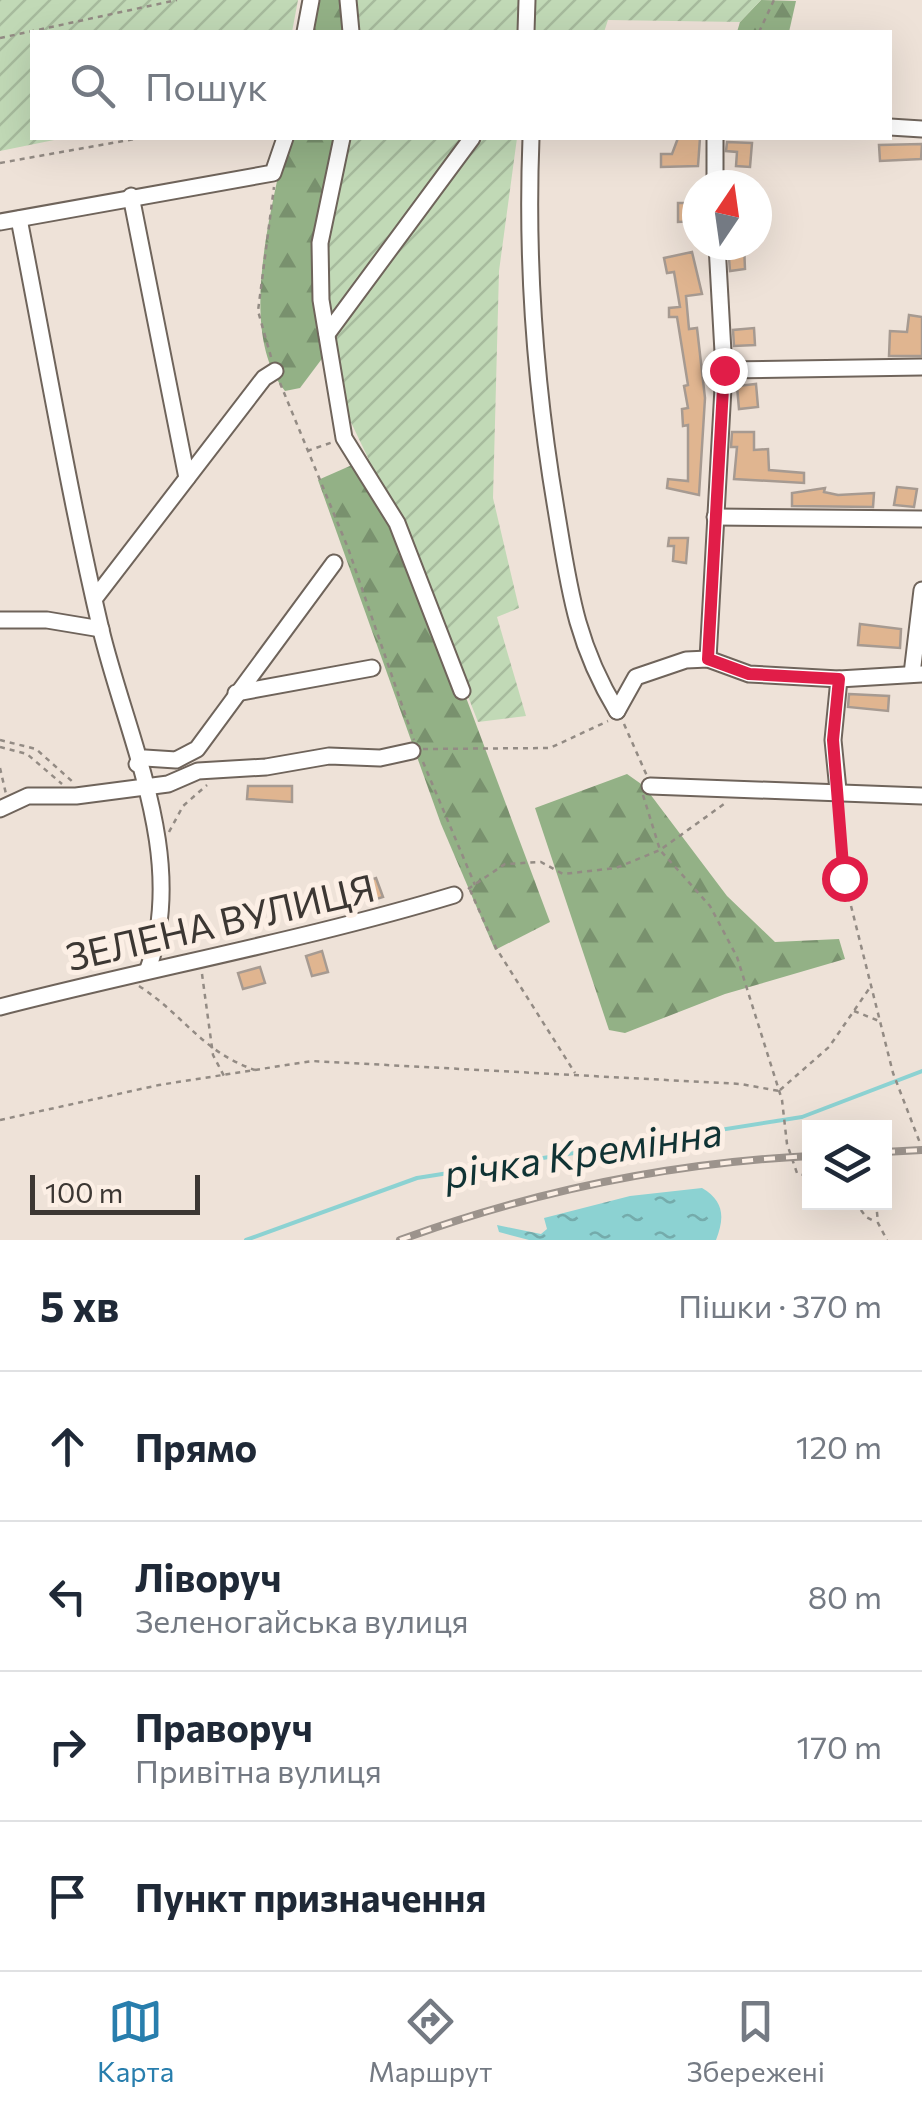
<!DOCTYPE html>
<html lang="uk">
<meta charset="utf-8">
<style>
body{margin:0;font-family:Commissioner,sans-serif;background:#f2f2f3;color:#1f2937}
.controls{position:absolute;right:30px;bottom:30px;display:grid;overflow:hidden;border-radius:0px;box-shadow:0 10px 40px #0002}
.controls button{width:90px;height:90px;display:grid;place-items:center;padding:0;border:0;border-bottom:2px solid #e0e1e3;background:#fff;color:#1f2937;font:50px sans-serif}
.compass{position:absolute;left:682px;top:170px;width:90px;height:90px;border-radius:50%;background:#fff;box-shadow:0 10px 40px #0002;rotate:13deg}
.scale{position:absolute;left:30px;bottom:25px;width:170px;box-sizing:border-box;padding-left:10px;border:5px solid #3c3733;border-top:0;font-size:28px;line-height:35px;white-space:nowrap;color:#3c3733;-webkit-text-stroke:8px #fcefe5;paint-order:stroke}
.stop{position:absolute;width:30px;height:30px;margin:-22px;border:8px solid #e11d48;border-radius:50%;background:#fff}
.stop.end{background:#e11d48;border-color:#fff;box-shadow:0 2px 10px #0008}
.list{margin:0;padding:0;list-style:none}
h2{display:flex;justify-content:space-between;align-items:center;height:130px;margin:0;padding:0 40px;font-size:42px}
h2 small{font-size:32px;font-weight:400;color:#747a83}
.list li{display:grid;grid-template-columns:65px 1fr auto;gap:30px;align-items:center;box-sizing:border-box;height:150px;padding:0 40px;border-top:2px solid #e0e1e3}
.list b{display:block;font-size:38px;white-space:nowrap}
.list p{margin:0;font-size:32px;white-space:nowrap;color:#747a83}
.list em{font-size:32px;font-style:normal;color:#747a83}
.icon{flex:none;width:55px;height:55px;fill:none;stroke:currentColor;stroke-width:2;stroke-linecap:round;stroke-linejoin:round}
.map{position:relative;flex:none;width:922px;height:1240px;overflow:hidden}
.search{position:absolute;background:#fff;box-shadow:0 10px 40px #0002;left:30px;right:30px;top:30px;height:110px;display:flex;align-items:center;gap:25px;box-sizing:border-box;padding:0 35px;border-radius:0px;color:#747a83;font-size:38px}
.sheet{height:730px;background:#fff}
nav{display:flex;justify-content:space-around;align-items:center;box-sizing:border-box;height:140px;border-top:2px solid #e0e1e3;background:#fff;font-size:28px;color:#747a83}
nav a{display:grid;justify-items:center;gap:5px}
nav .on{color:#287ead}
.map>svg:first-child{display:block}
.forest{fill:url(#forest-firs)}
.garden{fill:url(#garden-furrows)}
.water{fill:url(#water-ripples)}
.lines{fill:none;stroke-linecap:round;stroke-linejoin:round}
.stream{stroke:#8cd2d2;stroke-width:4}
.building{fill:#e0b590;stroke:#a69a91;stroke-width:2.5}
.minor-casing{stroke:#6f645b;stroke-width:19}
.path{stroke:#938b84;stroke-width:2.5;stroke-dasharray:5 5;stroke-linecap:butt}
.minor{stroke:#fff;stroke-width:15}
.rail-casing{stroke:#9c938c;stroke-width:8}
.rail{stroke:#fcefe5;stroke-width:4;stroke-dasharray:11;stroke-linecap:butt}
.route{stroke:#e11d48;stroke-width:12}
.labels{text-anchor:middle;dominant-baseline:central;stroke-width:10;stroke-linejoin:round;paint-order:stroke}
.street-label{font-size:38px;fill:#3c3733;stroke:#fcefe5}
.water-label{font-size:40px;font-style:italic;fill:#103334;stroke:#fcefe5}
</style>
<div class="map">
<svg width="922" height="1240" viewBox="0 0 922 1240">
<defs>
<pattern id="forest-firs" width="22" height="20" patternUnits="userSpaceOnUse" patternTransform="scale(2.5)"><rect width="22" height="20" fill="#93b186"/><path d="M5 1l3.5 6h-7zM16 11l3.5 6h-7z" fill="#79916e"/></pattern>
<pattern id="garden-furrows" width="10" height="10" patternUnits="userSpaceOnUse" patternTransform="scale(2.5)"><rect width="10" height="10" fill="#c1d9b6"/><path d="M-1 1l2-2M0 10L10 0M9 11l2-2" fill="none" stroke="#a7bb9d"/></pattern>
<pattern id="water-ripples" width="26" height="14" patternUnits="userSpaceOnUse" patternTransform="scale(2.5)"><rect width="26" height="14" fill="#8cd2d2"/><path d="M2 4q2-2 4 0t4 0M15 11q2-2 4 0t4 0" fill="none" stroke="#74abab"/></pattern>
</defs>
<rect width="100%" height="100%" fill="#eee2d8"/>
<g class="forest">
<polygon points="309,0 347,0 350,32 303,32"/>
<polygon points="761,0 796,1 789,32 737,32 740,22"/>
<path d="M286 138H344L330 348 300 388 285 391C236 331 273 207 286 138Z"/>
<polygon points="368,458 406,537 550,922 495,950 441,824 318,480"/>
<polygon points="627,774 644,786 727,896 775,942 839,939 845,959 725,994 625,1033 609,1030 535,808"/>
</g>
<g class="garden">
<polygon points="0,0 298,0 292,32 32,32 32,138 64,138 0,151"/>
<polygon points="347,0 761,0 740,22 608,20 604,32 350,32"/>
<polygon points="344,138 517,138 499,271 493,498 519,608 497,617 526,716 478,722 406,537 346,412 321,310 319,234"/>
</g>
<path class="water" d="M702 1188C724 1201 725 1217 716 1240H529L499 1232 497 1225 541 1234 547 1229 544 1218 630 1196Z"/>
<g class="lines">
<polyline class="stream" points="246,1240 417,1178 802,1117 922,1071"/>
</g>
<g class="building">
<polygon points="678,138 700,138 698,166 661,167 661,154 672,154"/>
<polygon points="727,142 752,143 750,167 736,166 737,152 726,151"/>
<polygon points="922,144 921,159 880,161 879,145"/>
<polygon points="678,203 697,203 697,221 678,222"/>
<polygon points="728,245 744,245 745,269 730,271"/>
<polygon points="692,252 702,294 686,296 689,329 697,328 705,398 699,495 667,488 668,479 688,481 688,425 683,426 682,409 688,408 684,386 688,385 677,317 669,317 669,308 680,307 674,272 667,273 664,258"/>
<polygon points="909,315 922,317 922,356 889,356 890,331 907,332"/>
<polygon points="754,328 755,345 734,346 733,330"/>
<polygon points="756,384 758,407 739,409 737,386"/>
<polygon points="732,432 754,432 754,450 768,449 769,470 804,473 804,483 734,479 737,447 731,447"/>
<polygon points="897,487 917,489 914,507 894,505"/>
<polygon points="825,488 824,492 838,495 874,493 873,507 792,506 792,493"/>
<polygon points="669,538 688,538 686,563 673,561 674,546 668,546"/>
<polygon points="860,624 901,629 900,648 858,645"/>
<polygon points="849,694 889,696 888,711 848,707"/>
<polygon points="248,786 292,786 292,802 247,799"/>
<polygon points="376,878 383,897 367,902 361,883"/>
<polygon points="322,951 328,972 312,976 306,956"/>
<polygon points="260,967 265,983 243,989 238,973"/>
</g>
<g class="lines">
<g class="minor-casing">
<g id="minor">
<polyline points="348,0 351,32"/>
<polyline points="305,32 311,0"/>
<polyline points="526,32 527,0"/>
<polyline points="890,127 922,129"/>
<polyline points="342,138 320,243 321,300 344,438 397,523 462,691"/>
<path d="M531 138C526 263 535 385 556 509 569 587 575 642 617 711"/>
<polyline points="715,185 715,138"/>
<polyline points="131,196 187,478"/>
<path d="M19 219C46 356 69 494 101 630 127 738 188 858 148 969"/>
<polyline points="0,222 273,173 285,138"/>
<polyline points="327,334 472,138"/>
<polyline points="724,370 922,367"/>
<polyline points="715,517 922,519"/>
<polyline points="95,598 264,378 275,371"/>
<polyline points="0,620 47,620 101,629"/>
<polyline points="708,659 724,370 717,245"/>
<polyline points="912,674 922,590"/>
<polyline points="236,693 372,668"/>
<polyline points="617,711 636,677 686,660 708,659 749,674 839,679 922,674"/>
<polyline points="137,764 145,758 176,760 197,749 334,563"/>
<polyline points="650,786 922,796"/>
<polyline points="838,790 833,740 839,679"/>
<polyline points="0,809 28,796 76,796 168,784 198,771 266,767 329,756 380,758 412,751"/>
<path d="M0 1007C151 968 305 940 454 895"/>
</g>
</g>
<g class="path">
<polyline points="759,32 774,0"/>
<polyline points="0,38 177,0"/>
<polyline points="0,163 140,138"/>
<polyline points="271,357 258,311 274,187"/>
<polyline points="280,383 348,548 414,740"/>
<polyline points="307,451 333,442"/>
<polyline points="624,724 647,776"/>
<polyline points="0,740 36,749 74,783"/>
<polyline points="0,747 27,754 62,784"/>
<polyline points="423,749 550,748 608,721"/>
<polyline points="423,762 475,885"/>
<polyline points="0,768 6,794"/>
<polyline points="643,795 660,850 710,906 737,957 782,1100 787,1144 797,1173 810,1177"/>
<polyline points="839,807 844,878 893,1073 920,1143"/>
<polyline points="169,832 183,806 207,785"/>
<polyline points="468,889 505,864 541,862 563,874 616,868 660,850 724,804"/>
<polyline points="470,890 496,948 575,1073"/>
<polyline points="202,974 213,1055 224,1076"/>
<path d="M139 986C184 1015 202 1052 255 1070"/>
<polyline points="854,1011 879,1021"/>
<polyline points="780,1090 829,1047 871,986"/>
<polyline points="0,1120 159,1085 312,1061 741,1084 779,1091"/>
<polyline points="855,1202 866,1217 876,1222"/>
<polyline points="876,1202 878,1223 887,1240"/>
</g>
<use href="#minor" class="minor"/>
<g class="rail-casing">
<g id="rail">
<polyline points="884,1152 922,1150"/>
<path d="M400 1240C531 1192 670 1163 810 1156"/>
</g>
</g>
<use href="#rail" class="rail"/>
</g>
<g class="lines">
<polyline class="route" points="724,370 708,659 749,674 839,679 833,740 844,878"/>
</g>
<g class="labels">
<g class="street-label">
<text transform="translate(220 921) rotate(-13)">ЗЕЛЕНА ВУЛИЦЯ</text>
</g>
<g class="water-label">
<text transform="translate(583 1151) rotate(-9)">річка Кремінна</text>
</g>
</g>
</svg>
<div class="controls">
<button><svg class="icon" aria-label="layers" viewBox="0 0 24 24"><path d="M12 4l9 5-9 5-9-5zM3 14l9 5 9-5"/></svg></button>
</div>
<svg class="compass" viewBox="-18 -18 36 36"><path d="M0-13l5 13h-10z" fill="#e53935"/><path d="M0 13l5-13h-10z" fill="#747a83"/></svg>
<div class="scale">100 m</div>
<div class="stop" style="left:844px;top:878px"></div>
<div class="stop end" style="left:724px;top:370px"></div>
<div class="search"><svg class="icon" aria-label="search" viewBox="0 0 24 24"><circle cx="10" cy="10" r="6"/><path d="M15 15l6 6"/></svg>Пошук</div>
</div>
<section class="sheet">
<h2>5 хв<small>Пішки · 370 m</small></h2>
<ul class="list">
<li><svg class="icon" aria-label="ahead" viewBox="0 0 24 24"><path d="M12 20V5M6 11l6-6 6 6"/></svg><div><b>Прямо</b></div><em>120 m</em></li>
<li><svg class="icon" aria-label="left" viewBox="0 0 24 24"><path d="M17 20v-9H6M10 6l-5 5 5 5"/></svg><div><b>Ліворуч</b><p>Зеленогайська вулиця</p></div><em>80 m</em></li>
<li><svg class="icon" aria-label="right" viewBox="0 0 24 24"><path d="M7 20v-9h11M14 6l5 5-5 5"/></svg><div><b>Праворуч</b><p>Привітна вулиця</p></div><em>170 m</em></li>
<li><svg class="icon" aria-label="arrive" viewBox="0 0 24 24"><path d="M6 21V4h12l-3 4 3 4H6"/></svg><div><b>Пункт призначення</b></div></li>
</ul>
</section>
<nav>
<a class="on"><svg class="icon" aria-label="map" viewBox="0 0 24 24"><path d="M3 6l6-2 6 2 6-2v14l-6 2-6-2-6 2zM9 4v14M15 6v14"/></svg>Карта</a>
<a><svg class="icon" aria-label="directions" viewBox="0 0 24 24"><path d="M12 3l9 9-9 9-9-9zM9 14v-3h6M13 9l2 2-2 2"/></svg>Маршрут</a>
<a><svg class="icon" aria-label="saved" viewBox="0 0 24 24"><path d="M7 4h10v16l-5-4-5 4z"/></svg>Збережені</a>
</nav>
